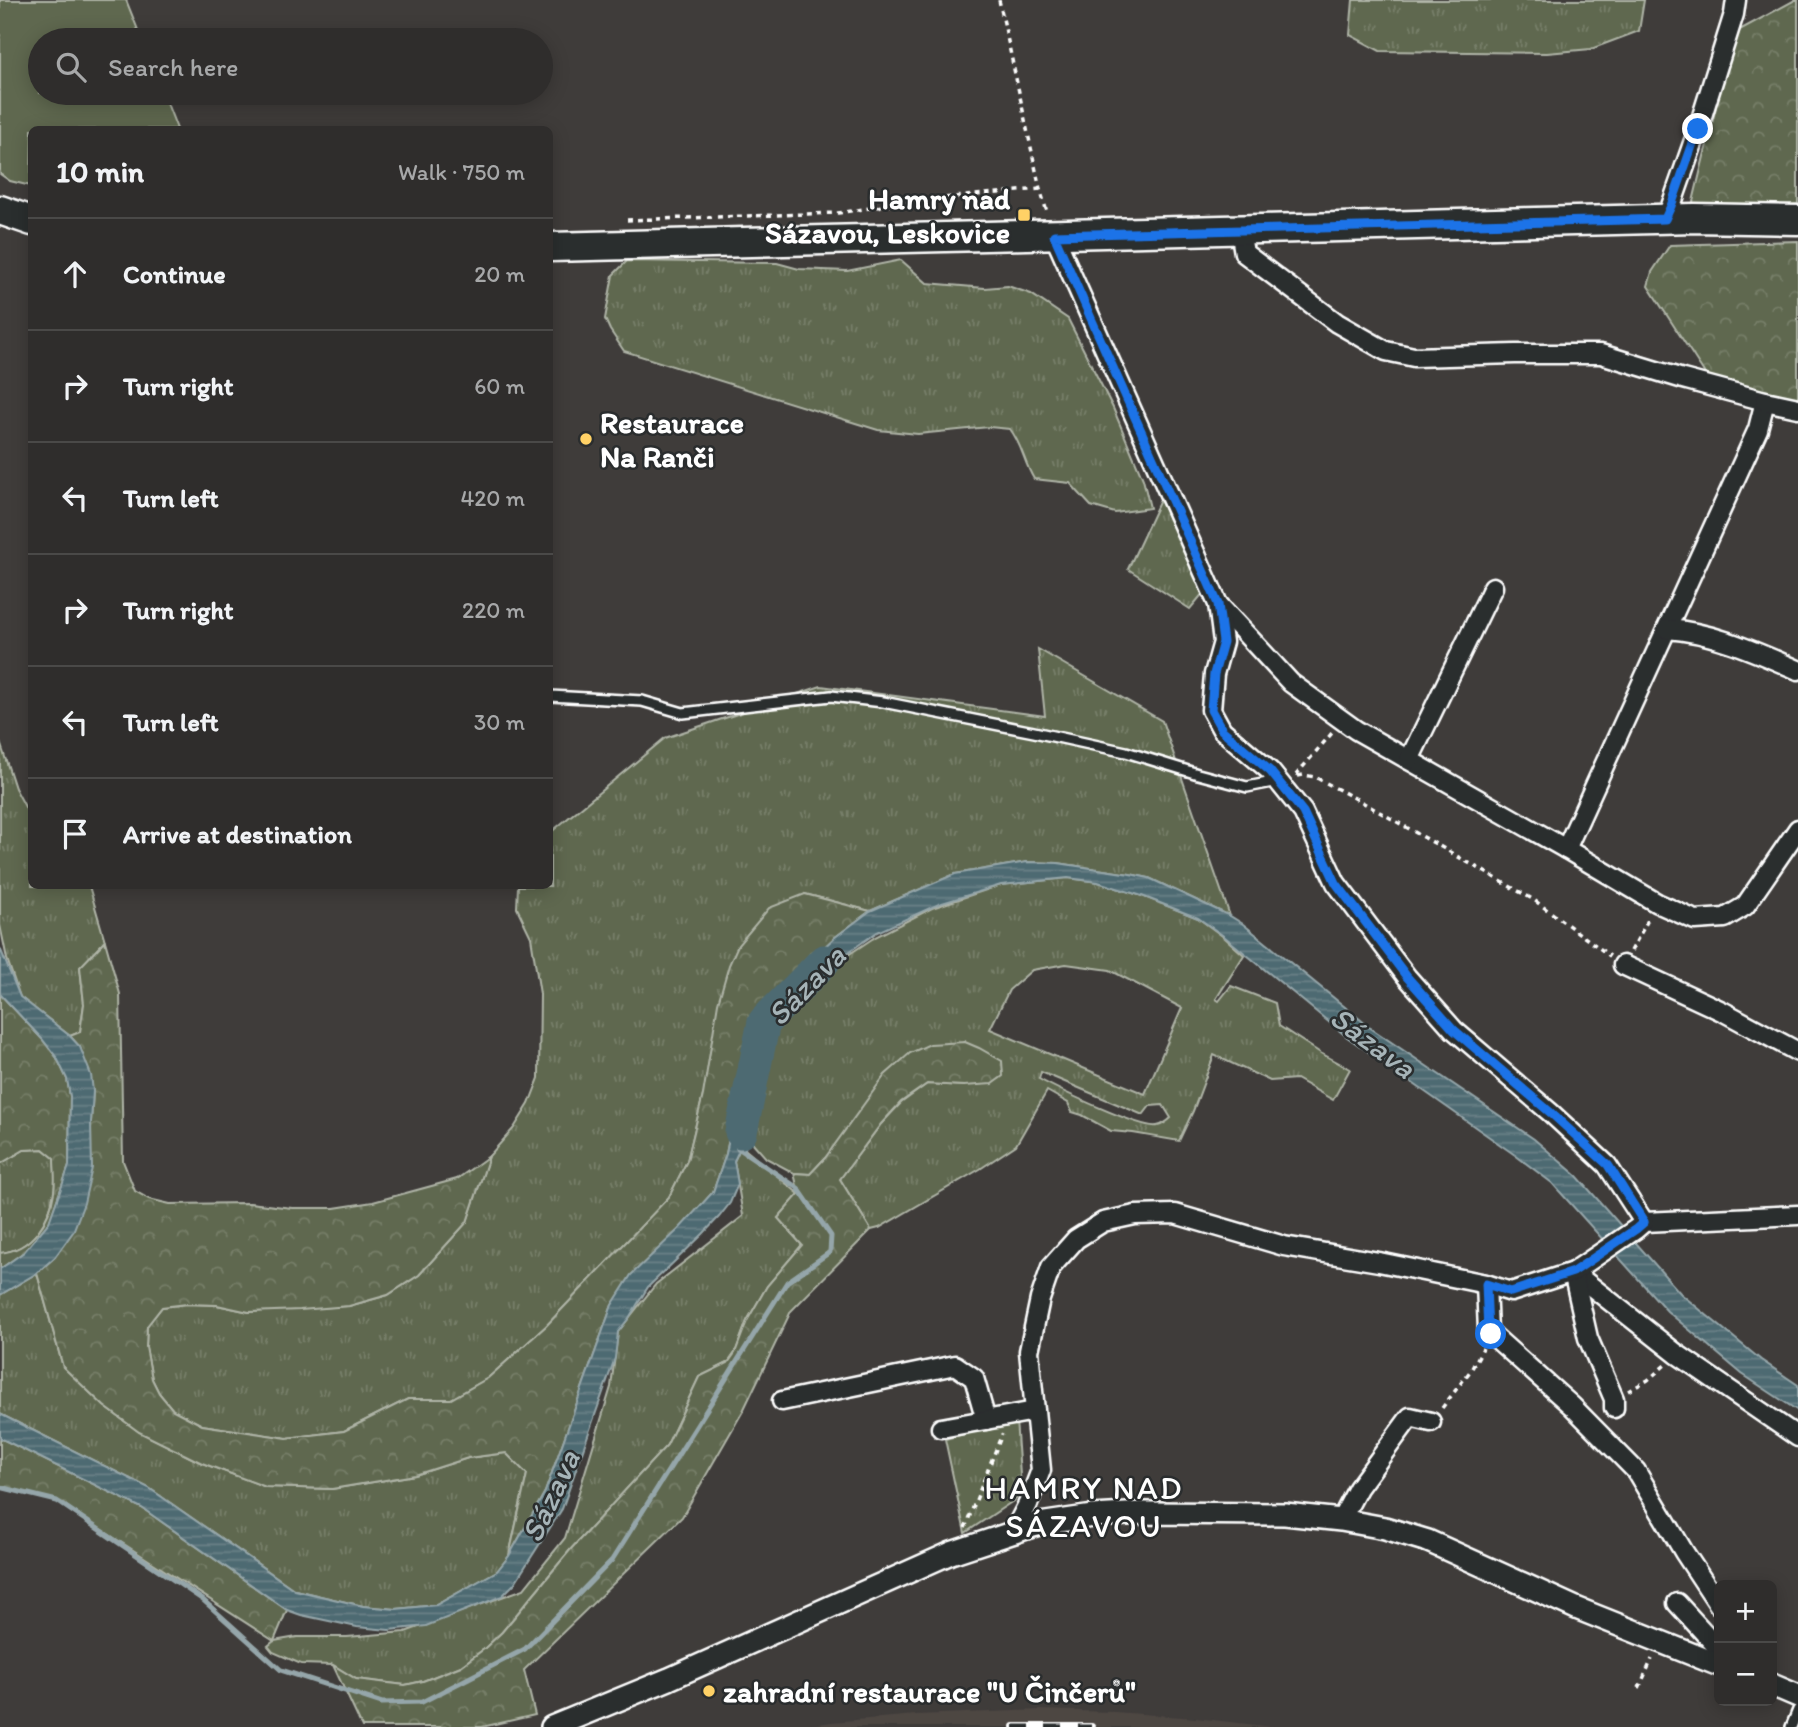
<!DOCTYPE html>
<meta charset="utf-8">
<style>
body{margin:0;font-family:Itim,sans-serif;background:#373534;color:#f1f3f6}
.controls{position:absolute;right:21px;bottom:21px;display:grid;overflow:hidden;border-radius:10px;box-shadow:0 4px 18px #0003}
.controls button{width:63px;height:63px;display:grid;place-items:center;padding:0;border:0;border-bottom:2px solid #4a4948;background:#2f2d2c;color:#f1f3f6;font:35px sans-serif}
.stop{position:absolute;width:21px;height:21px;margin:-16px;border:5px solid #1a73e8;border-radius:50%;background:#fff}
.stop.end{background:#1a73e8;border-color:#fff;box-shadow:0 2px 7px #0008}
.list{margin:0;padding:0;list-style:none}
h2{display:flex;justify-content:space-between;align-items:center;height:91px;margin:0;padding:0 28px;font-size:30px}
h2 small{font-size:23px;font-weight:400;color:#a7a8a9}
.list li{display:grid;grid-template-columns:46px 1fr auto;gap:21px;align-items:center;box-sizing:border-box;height:112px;padding:0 28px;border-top:2px solid #4a4948}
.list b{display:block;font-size:26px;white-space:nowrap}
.list em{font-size:23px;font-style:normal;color:#a7a8a9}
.icon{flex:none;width:38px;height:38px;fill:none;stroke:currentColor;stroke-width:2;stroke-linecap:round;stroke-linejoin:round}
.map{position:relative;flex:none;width:1798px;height:1727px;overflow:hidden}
.search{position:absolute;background:#2f2d2c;box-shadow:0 4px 18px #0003;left:28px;top:28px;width:525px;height:77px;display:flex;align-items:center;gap:18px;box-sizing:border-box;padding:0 24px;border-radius:38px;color:#a7a8a9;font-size:26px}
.panel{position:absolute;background:#2f2d2c;box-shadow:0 4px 18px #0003;left:28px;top:126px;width:525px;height:763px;border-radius:10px}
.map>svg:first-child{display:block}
.built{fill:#4d4643}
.grass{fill:url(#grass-tufts);stroke:#afb4a7;stroke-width:2;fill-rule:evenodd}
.forest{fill:url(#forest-crowns);stroke:#afb4a7;stroke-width:2}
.pitch{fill:#5f684f;stroke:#afb4a7;stroke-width:2}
.water{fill:url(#water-rules);stroke:#95a6aa;stroke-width:2}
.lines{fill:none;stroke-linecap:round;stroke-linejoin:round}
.stream{stroke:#95a6aa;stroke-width:5}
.river{stroke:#4e6a72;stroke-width:33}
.service-casing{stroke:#fff;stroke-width:14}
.minor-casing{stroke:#fff;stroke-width:23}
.tertiary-casing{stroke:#fff;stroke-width:26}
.primary-casing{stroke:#fff;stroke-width:33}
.path{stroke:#fff;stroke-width:3.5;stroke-dasharray:5 5;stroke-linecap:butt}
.service{stroke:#2a2d2e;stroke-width:9}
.minor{stroke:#2a2d2e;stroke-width:18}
.tertiary{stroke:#2a2d2e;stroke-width:21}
.primary{stroke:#2a2d2e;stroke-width:28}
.rail-casing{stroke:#fff;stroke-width:8}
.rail{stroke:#2a2d2e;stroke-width:5;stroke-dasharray:16;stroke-linecap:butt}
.route{stroke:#1a73e8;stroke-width:9}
.poi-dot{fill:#ffd166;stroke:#2a2d2e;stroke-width:2.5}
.labels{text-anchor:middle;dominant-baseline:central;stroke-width:5;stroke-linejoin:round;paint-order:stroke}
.poi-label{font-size:30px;font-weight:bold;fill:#fff;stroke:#2a2d2e;text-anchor:start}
.water-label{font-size:32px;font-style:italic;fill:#a6b4b8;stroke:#2a2d2e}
.quarter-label{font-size:33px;letter-spacing:2px;fill:#fff;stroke:#2a2d2e}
</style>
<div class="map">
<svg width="1798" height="1727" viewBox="0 0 1798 1727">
<defs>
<pattern id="grass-tufts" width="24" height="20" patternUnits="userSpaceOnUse" patternTransform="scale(1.75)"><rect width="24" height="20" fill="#5f684f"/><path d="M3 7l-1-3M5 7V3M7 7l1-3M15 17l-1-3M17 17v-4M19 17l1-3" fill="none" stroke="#777f69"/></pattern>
<pattern id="forest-crowns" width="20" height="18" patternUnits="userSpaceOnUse" patternTransform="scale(1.75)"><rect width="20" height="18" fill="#5f684f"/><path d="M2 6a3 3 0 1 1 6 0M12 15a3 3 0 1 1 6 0" fill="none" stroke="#777f69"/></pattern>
<pattern id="water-rules" width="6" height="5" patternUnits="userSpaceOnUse" patternTransform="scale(1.75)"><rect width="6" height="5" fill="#4e6a72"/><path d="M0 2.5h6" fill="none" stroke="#698087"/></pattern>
</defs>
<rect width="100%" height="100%" fill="#3f3c3a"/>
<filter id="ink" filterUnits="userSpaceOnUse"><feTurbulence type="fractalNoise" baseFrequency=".0143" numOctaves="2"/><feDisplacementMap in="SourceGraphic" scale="14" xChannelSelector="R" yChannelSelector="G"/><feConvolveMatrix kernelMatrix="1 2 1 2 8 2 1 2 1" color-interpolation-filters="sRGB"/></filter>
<g filter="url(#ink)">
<polygon class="built" points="1041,1710 1115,1712 1196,1718 1273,1727 799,1727 831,1722 916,1715"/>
<g class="grass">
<polygon points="1353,0 1644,0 1639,31 1591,49 1547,53 1380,51 1350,35"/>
<path d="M901 260 927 283 985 288 1008 286 1031 294 1068 319 1113 408 1143 479 1150 508 1115 513 1091 506 1070 483 1034 479C1024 463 1022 444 1010 429L989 427 918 434 878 430 624 351 610 330 605 319 613 275 627 261 777 263 799 269 847 271Z"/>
<polygon points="1160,500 1204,592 1190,609 1128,569"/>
<polygon points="1038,649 1162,721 1230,916 1149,878 1130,874 1058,863 1027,862 955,874 870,911 805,894 703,1095 687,1161 669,1197 546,1326 488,1378 451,1399 408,1399 344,1431 287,1438 202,1425 173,1410 159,1393 152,1379 146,1347 147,1326 162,1307 187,1304 217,1305 249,1312 349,1306 388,1295 419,1275 467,1222 489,1156 514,1128 529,1104 539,1078 540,994 531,937 517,908 518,886 550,886 550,833 665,738 821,686 1045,716"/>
<polygon points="0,742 15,788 31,818 32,886 89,886 105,941 80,967 84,1004 80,1032 70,1036 20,997 7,959 0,925"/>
<path d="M1068 878 1098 882 1142 896 1198 918 1225 938 1244 955 1216 999 1219 1001 1231 986 1275 1003 1279 1026 1322 1054 1350 1069 1333 1100 1296 1079 1270 1081 1214 1055 1193 1111 1179 1141 1133 1133 1111 1131 1082 1115 1072 1112 1068 1103 1047 1091 1016 1145 980 1169 879 1228 871 1230 840 1179 881 1124 901 1103 927 1084 964 1086 965 1042 825 1158 810 1174 794 1173 766 1158 752 1142 750 1119V1078L761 1029 778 1002 875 937 932 908 1001 885ZM1066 964 1110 970 1182 1008 1145 1094 990 1029 1009 990 1032 970ZM1041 1072 1143 1115 1150 1106 1163 1105 1171 1118C1168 1121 1161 1126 1157 1126 1141 1129 1057 1089 1039 1079Z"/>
<polygon points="741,1146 799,1194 778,1218 802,1245 767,1286 747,1321 735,1353 728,1363 699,1377 667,1445 571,1549 502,1632 484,1649 461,1666 423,1681 405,1685 356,1679 333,1665 301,1664 273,1652 268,1646 274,1641 297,1637 347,1637 405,1632 524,1589 565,1538 611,1387 618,1332 656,1284 743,1216 734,1161"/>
<path d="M43 1149 54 1158C55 1169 56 1181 54 1192 50 1221 32 1250 0 1253V1164L24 1150Z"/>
<polygon points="37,1273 63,1367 104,1406 139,1432 202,1463 266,1487 332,1489 415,1475 468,1458 506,1453 527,1474 509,1556 497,1571 436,1605 396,1609 363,1606 295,1590 149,1488 0,1414 0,1295"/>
<polygon points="1016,1420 1021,1489 1016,1499 965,1533 945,1439"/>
</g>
<g class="forest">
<polygon points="1795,0 1798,0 1798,204 1690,214 1734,33"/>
<polygon points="1798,241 1798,403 1707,377 1648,286 1652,272 1670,245"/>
<polygon points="805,894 870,911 834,938 763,1004 752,1021 726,1154 713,1192 612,1305 545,1492 509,1556 527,1474 506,1453 468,1458 415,1475 332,1489 266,1487 202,1463 139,1432 104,1406 63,1367 37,1273 55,1257 91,1122 93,1091 80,1047 70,1036 80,1032 84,1004 80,967 105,941 120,994 123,1161 135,1191 149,1199 170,1204 250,1203 292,1208 334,1208 373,1202 457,1179 489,1156 467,1222 419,1275 388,1295 349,1306 300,1310 249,1312 217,1305 187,1304 162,1307 147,1326 146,1347 152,1379 159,1393 173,1410 202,1425 287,1438 344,1431 408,1399 451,1399 488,1378 546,1326 669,1197 687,1161 703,1095 718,1003 729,965 738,945 769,908"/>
<path d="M0 994 42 1039 57 1058 67 1079 70 1096 69 1166 49 1223 24 1252 0 1269V1253C32 1250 50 1221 54 1192 56 1181 54 1169 54 1158L43 1149 24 1150 0 1164Z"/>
<polygon points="965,1042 979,1048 1002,1061 1003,1076 992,1084 964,1086 927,1084 901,1102 881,1124 840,1179 871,1230 791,1311 743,1411 682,1517 524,1670 535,1715 482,1727 362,1727 333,1665 356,1679 405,1685 423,1681 461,1666 484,1649 502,1632 571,1549 667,1445 699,1377 728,1363 735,1353 747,1321 767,1286 802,1245 778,1218 799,1194 794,1173 810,1174 825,1158 885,1075 910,1053 930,1044"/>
<polygon points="0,1438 142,1508 287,1610 274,1641 57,1501 0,1487"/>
</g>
<polygon class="pitch" points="0,0 126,0 142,40 40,40 40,93 163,93 177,129 32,130 31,186 10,181 0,174"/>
<g class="water">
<polygon points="1027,862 1058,863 1130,874 1149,878 1230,916 1243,924 1372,1029 1534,1139 1577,1176 1681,1294 1761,1360 1798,1385 1798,1411 1742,1374 1667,1311 1552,1183 1515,1155 1347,1037 1225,937 1198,918 1142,896 1098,882 1068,878 1001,885 939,904 877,932 778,1002 761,1029 750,1078 750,1127 745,1149 741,1146 734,1161 738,1184 730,1203 719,1217 703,1234 648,1287 629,1318 618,1332 615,1358 562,1509 514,1584 502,1596 426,1626 389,1630 357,1627 301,1615 287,1610 142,1508 0,1438 0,1414 149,1488 295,1590 363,1606 396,1609 436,1605 497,1571 509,1556 545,1492 612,1305 631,1275 679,1229 713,1192 726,1154 752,1021 763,1004 834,938 870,911 955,874"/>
<polygon points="0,948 20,997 70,1036 80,1047 91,1075 93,1091 91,1122 92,1168 84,1203 73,1232 55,1257 37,1273 0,1295 0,1269 24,1252 49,1222 69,1166 70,1096 67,1079 57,1058 42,1039 0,994"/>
</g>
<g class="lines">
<polyline class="stream" points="0,1487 57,1501 203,1600 281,1670 382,1703 422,1702 525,1649 612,1560 787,1282 830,1252 831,1236 798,1188 738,1148"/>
<polyline class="river" points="741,1132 764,1022 824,961"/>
<g class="service-casing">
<g id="service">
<polyline points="550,696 642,701 683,713 831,696 883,702 1034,732 1126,752 1198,774 1247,787 1278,781"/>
<polyline points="1791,1727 1798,1710"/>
</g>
</g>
<g class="minor-casing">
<g id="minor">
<polyline points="1665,219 1671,206 1698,129 1734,14 1736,0"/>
<polyline points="1240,230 1244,253 1337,323 1386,351 1414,357 1515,354 1601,354 1683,379 1765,401 1758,429 1566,849"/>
<polyline points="1765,401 1798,408"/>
<polyline points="1218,604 1291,683 1356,730 1566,849 1657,903 1695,920 1725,918 1745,906 1798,829"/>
<path d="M1667 629C1713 632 1756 652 1798 670"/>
<polyline points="1409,760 1493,587"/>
<polyline points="1623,965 1724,1012 1798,1052"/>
<polyline points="1644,1222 1798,1215"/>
<polyline points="1573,1272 1677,1354 1798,1437"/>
<polyline points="1573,1272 1588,1338 1614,1399 1614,1408"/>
<polyline points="1486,1284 1488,1331 1572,1406 1636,1471 1684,1552 1719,1605"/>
<polyline points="782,1401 955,1365 974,1378 986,1420"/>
<polyline points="941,1428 1035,1411"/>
<polyline points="1341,1520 1358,1488 1410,1417 1431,1422"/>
<polyline points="1013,1533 1028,1504 1041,1470 1029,1351 1040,1299 1051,1267 1076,1239 1103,1222 1135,1215 1175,1214 1284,1246 1379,1262 1486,1284 1511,1292 1573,1272 1636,1229 1644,1222 1607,1165 1551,1113 1454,1030 1407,977 1336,883 1303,812 1270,771 1222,730 1211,710 1214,674 1223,642 1218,604 1054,235"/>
<polyline points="1677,1603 1719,1649"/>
</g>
</g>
<g class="tertiary-casing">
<g id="tertiary">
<polyline points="1772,1685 1798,1696"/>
<polyline points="552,1727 669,1679 951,1553 1039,1524 1093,1516 1144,1513 1285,1514 1341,1520 1385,1528 1428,1541 1576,1608 1719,1665"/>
</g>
</g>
<g class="primary-casing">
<g id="primary">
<polyline points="0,210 32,221"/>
<polyline points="550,247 1694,218 1798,220"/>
</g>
</g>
<g class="path">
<polyline points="999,0 1040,189 1047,212"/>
<polyline points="627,220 838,213 922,200 1040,189"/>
<polyline points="1296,775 1332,733"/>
<polyline points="1298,776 1303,775 1315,777 1362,802 1534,900 1610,956"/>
<polyline points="1631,951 1649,918"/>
<polyline points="1628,1391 1648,1380 1665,1365"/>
<polyline points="1442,1408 1471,1370 1483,1348"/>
<polyline points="965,1528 1002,1434"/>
<polyline points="1639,1688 1652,1659"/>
</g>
<use href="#service" class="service"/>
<use href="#minor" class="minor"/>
<use href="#tertiary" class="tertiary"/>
<use href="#primary" class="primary"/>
<g class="rail-casing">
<polyline id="rail" points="1014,1727 1091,1727"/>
</g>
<use href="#rail" class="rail"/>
</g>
</g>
<g class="lines" filter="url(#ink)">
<polyline class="route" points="1491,1334 1488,1331 1486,1284 1511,1292 1573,1272 1636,1229 1644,1222 1608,1165 1551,1113 1454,1030 1407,977 1336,883 1303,812 1270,771 1222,730 1211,710 1214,674 1223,642 1218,604 1054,235 1665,219 1671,206 1698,129"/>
</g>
<g class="poi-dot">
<rect x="1017" y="208" width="14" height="14" rx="3.5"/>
<circle cx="586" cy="439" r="7"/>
<circle cx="709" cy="1691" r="7"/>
</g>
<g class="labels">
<g class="poi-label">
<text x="1010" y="198" text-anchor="end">Hamry nad<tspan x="1010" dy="34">Sázavou, Leskovice</tspan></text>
<text x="600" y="422">Restaurace<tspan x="600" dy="34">Na Ranči</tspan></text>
<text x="723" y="1691">zahradní restaurace "U Činčerů"</text>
</g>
<g class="water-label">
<text transform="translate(806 985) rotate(-46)">Sázava</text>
<text transform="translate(1373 1042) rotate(37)">Sázava</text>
<text transform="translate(550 1496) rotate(-65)">Sázava</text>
</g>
<g class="quarter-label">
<text x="1084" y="1487">HAMRY NAD<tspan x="1084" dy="38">SÁZAVOU</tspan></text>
</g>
</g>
</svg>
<div class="controls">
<button>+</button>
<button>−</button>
</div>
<div class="stop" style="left:1491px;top:1334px"></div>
<div class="stop end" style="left:1698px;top:129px"></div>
<div class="search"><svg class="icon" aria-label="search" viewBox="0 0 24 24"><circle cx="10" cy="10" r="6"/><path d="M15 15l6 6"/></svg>Search here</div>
<section class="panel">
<h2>10 min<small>Walk · 750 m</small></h2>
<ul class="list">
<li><svg class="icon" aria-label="ahead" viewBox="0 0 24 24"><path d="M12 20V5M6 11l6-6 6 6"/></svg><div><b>Continue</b></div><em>20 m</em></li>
<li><svg class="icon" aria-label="right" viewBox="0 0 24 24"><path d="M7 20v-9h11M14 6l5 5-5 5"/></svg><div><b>Turn right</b></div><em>60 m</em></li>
<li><svg class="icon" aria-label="left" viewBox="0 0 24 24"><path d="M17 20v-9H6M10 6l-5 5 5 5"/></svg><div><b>Turn left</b></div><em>420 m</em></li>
<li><svg class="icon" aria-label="right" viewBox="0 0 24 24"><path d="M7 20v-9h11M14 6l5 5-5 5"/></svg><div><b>Turn right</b></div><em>220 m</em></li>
<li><svg class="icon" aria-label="left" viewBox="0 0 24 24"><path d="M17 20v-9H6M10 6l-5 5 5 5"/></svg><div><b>Turn left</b></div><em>30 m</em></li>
<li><svg class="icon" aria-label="arrive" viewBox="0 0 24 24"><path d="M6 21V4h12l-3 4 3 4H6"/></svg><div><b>Arrive at destination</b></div></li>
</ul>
</section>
</div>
